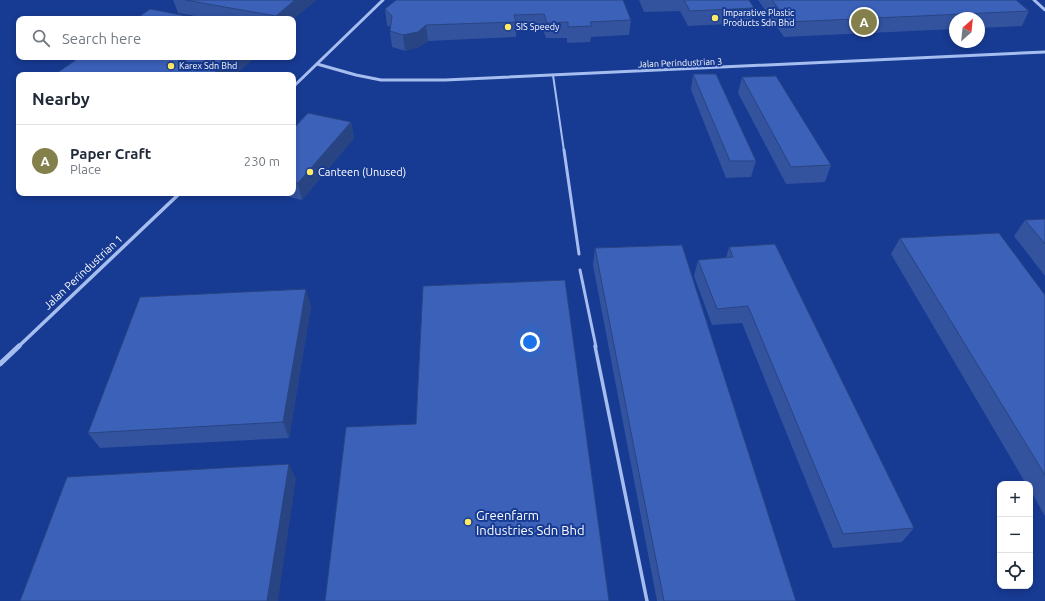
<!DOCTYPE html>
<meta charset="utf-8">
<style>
body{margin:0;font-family:Ubuntu,sans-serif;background:#f6f6f7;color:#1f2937}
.controls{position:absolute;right:12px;bottom:12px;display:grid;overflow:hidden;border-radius:8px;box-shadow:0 2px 6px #0003}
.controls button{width:36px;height:36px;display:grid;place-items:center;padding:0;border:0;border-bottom:1px solid #e0e1e3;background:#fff;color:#1f2937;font:20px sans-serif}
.compass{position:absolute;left:949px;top:12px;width:36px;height:36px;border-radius:50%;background:#fff;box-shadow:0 2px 6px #0003;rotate:27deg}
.you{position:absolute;left:530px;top:342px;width:14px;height:14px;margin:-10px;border:3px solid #fff;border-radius:50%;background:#1a73e8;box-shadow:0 0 0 6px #1a73e833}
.badge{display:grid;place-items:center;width:26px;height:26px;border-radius:50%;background:#84804c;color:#fff;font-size:13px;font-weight:700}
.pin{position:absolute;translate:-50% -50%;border:2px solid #fff;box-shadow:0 1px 4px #0006}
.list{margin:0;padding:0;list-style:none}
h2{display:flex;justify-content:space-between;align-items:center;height:52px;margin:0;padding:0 16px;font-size:17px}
h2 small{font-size:13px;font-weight:400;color:#747a83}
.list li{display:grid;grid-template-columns:26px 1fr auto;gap:12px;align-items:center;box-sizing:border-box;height:72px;padding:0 16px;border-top:1px solid #e0e1e3}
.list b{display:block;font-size:15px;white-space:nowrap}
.list p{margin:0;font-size:13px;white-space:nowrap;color:#747a83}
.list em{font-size:13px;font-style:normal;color:#747a83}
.icon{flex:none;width:22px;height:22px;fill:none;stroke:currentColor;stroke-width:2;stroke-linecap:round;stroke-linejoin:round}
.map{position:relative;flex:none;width:1045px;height:601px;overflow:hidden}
.search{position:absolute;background:#fff;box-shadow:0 2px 6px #0003;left:16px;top:16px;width:280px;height:44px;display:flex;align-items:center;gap:10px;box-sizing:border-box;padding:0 14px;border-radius:8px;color:#747a83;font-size:15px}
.panel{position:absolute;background:#fff;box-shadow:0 2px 6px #0003;left:16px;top:72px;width:280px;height:124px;border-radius:8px}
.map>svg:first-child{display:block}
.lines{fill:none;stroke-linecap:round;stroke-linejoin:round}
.service-far2{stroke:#a6bdf0;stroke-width:2}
.service-far1{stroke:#a6bdf0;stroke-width:3}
.service{stroke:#a6bdf0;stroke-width:3.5}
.minor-far2{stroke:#a6bdf0;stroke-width:3}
.minor-far1{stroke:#a6bdf0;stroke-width:3.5}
.minor{stroke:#a6bdf0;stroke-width:5}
.wall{fill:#33539f}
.shaded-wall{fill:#294482}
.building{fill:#3b61b9;stroke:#294482}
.poi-dot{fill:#ffea65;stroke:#173a92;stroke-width:1.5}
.labels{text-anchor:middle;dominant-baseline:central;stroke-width:4;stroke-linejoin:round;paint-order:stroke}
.far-poi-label{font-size:9px;fill:#fff;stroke:#173a92;text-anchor:start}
.far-street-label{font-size:9px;fill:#fff;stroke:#173a92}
.poi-label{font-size:11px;fill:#fff;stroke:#173a92;text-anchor:start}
.street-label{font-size:11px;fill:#fff;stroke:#173a92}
.near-poi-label{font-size:13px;fill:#fff;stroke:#173a92;text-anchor:start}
</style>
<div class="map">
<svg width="1045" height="601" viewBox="0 0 1045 601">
<rect width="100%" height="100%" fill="#173a92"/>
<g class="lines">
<polyline class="service-far2" points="553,75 564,151"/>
<g class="service-far1">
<polyline points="564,150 579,254"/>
<polyline points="580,270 596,347"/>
</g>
<polyline class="service" points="595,346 647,601"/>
<g class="minor-far2">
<polyline points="1034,0 1045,10"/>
<polyline points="317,64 356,75 381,80 445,80 1045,52"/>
<polyline points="293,87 383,0"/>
</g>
<polyline class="minor-far1" points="18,347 180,193"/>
<polyline class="minor" points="0,364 19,346"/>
</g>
<g class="wall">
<polygon points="173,0 316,0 293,19 212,19 178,13"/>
<polygon points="396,0 631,20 629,35 591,37 590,42 567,43 567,38 546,38 543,29 516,30 516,37 428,41 419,47 405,51 392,47 390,31 390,27 387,25 385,9"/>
<polygon points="639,0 749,0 754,8 750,23 688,26 680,11 644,12"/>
<polygon points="758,0 1016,0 1029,11 1022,26 979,28 979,18 955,18 955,29 784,37"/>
<polygon points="693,74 756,161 751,177 726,178 691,90"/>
<polygon points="742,77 831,165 825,182 786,184 738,93"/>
<polygon points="351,122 354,138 302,200 277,194 277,193 293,193 293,129"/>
<polygon points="1045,219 1045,276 1014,236 1025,220"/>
<polygon points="900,238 1045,295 1045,516 1030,490 1030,484 1026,484 891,254"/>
<polygon points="729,247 914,528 902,542 833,548 742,323 712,325 694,276 698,260 726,258"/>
<polygon points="595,248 796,601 657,601 593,265"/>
<polygon points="311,306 289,438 100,448 88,433"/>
</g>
<g class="shaded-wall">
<polygon points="295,0 316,0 293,20 293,19 277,19 276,16"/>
<polygon points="426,25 428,41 419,47 405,51 403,35"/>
<polygon points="233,57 256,57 235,75 212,75"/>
<polygon points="351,122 354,138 302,200 298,183"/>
<polygon points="306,289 311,306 289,438 283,422"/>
<polygon points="289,464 296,479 278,601 267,601"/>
</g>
<g class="building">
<polygon points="185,0 295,0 276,16"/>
<polygon points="396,0 623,0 631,20 590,22 592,26 568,27 568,22 547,23 544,14 514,15 516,22 426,25 418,32 403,35 390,31 392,16 385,9"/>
<polygon points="684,0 749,0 754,8 690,11"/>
<polygon points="772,0 1016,0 1029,11 788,22"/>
<polygon points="150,9 202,19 136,19"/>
<polygon points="80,57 233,57 212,75 54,75"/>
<polygon points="693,74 716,74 756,161 730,161"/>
<polygon points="776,76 831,165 791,167 742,77"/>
<polygon points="308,113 351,122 298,183 293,182 293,129"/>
<polygon points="1045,219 1045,244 1025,220"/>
<polygon points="999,233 1045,295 1045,475 900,238"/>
<polygon points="775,244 914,528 843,534 748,306 717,309 698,260 733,257 729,247"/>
<polygon points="682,245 796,601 664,601 595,248"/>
<polygon points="565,280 609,601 325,601 346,427 416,424 423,286"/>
<polygon points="306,289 283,422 88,433 140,297"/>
<polygon points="289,464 267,601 20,601 67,477"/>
</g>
<g class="poi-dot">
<circle cx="715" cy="18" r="4"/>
<circle cx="508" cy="27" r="4"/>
<circle cx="171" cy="66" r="4"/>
<circle cx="310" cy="172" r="4"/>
<circle cx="468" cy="522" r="4"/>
</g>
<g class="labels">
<g class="far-poi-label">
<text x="723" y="13">Imparative Plastic<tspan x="723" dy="10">Products Sdn Bhd</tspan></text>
<text x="516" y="27">SIS Speedy</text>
<text x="179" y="66">Karex Sdn Bhd</text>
</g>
<g class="far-street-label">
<text transform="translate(680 63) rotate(-2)">Jalan Perindustrian 3</text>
</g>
<g class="poi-label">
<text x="318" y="172">Canteen (Unused)</text>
</g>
<g class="street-label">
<text transform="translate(83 272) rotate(-43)">Jalan Perindustrian 1</text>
</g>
<g class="near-poi-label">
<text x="476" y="515">Greenfarm<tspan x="476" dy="15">Industries Sdn Bhd</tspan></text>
</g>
</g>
</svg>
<div class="controls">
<button>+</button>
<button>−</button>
<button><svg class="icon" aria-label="locate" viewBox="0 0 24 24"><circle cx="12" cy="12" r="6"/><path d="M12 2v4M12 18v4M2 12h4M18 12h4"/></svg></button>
</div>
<svg class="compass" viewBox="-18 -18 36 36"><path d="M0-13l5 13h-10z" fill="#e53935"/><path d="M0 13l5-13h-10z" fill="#747a83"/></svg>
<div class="you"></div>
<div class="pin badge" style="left:864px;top:22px">A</div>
<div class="search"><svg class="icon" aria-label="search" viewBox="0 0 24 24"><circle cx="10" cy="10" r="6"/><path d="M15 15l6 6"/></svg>Search here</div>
<section class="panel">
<h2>Nearby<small></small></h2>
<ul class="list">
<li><span class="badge">A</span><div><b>Paper Craft</b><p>Place</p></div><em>230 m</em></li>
</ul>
</section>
</div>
